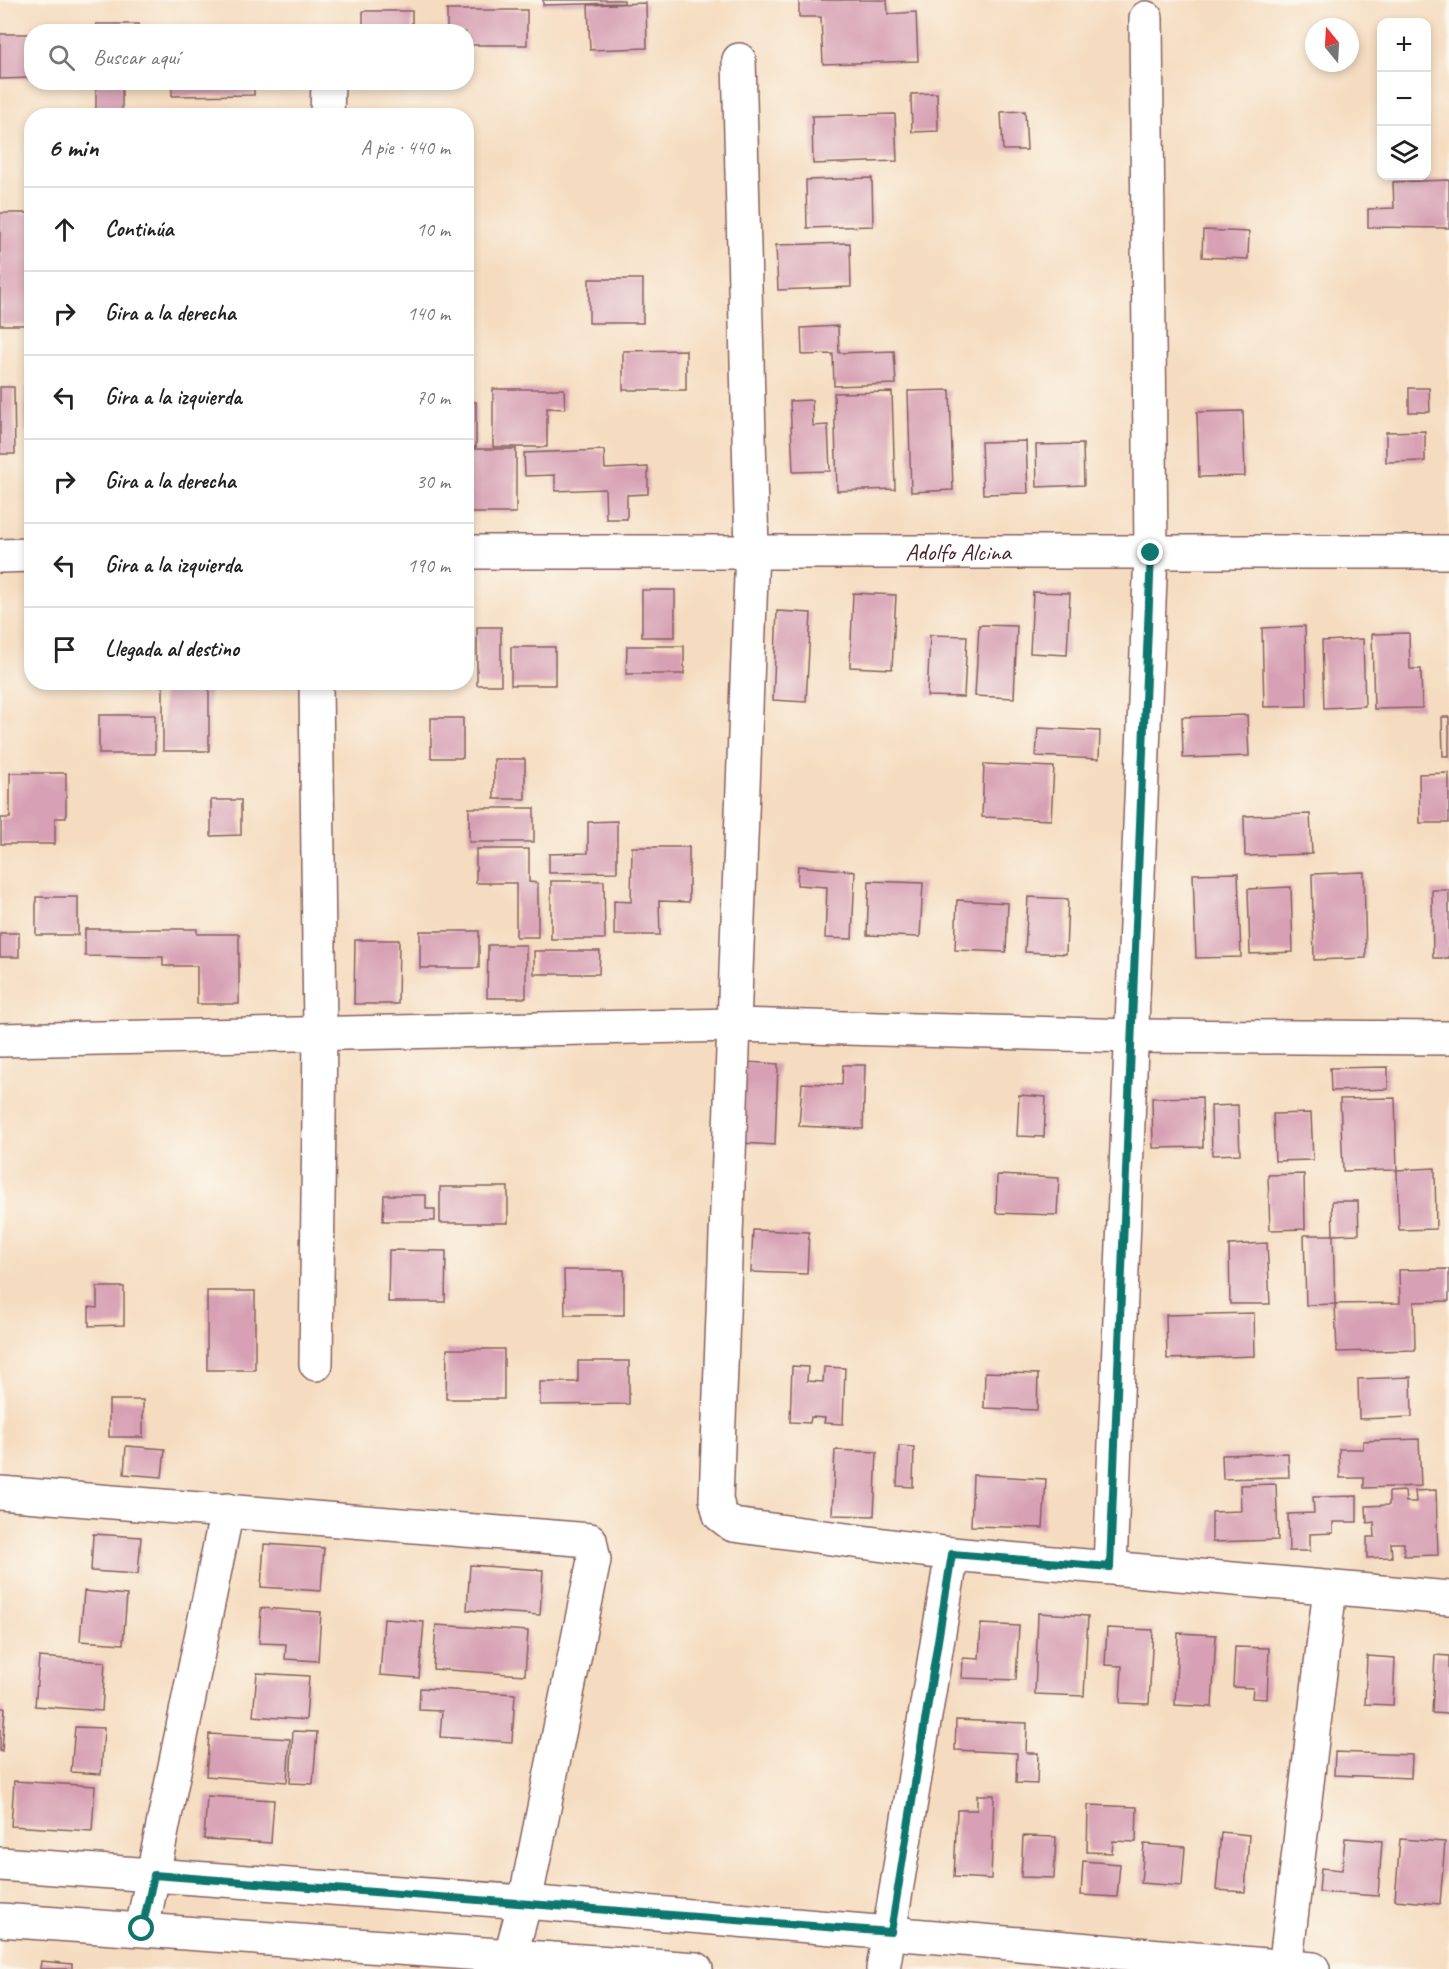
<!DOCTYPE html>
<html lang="es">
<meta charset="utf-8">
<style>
body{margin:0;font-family:Caveat,sans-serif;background:#f6f6f6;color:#222}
.controls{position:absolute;right:18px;top:18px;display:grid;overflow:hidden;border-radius:12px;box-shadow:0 3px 9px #0003}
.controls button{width:54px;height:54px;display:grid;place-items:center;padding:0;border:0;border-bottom:2px solid #e0e0e0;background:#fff;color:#222;font:30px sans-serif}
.compass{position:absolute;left:1305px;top:18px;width:54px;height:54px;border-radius:50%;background:#fff;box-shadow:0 3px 9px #0003;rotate:342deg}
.stop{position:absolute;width:18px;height:18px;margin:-14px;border:4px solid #0f766e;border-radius:50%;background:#fff}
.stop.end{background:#0f766e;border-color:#fff;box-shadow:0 2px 6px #0008}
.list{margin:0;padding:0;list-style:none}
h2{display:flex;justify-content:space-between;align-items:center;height:78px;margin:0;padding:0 24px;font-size:26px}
h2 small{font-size:20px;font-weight:400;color:#767676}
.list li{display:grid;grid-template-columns:39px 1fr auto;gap:18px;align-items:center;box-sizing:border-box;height:84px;padding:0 24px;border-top:2px solid #e0e0e0}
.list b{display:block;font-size:22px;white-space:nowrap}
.list em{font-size:20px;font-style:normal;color:#767676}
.icon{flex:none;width:33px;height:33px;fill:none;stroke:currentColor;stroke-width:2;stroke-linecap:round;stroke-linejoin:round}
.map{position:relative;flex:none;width:1449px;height:1969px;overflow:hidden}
.search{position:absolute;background:#fff;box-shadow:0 3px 9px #0003;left:24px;top:24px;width:450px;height:66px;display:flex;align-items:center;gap:15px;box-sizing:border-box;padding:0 21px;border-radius:24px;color:#767676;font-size:22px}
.panel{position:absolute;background:#fff;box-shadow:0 3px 9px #0003;left:24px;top:108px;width:450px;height:582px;border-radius:24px}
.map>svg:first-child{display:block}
.building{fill:#d7a0b4}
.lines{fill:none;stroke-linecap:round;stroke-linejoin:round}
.minor-casing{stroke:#86615f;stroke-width:36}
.minor{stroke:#fff;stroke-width:33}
.route{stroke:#0f766e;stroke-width:8}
.labels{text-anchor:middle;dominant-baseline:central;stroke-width:5;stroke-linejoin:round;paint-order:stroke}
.street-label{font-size:24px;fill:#4a1f2b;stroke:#fbf7ec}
</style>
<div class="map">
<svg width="1449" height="1969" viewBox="0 0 1449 1969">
<rect width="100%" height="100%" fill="#fbf7ec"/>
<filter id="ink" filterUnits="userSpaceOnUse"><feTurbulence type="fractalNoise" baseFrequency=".0167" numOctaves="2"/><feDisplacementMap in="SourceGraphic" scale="12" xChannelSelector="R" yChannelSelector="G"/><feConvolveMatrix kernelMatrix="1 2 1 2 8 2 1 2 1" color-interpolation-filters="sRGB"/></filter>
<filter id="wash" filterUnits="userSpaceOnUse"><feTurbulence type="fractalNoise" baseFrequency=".008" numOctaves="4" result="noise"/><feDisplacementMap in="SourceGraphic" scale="24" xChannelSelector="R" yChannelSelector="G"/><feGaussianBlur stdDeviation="1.35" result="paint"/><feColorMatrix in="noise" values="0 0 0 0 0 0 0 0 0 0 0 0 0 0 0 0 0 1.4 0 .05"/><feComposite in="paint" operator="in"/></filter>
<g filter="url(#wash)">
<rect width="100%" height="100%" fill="#f5dcc0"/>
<g id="blocks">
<g class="building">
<polygon points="543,0 624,0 624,3 543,5"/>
<polygon points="799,0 887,0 888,14 916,12 918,61 823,64 821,17 799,17"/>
<polygon points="646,3 647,48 590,50 588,5"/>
<polygon points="447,10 527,10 527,45 466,45 466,32 447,32"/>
<rect x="363" y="11" width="49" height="21"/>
<rect x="96" y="24" width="43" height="8"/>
<polygon points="0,34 32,34 32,78 0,79"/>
<rect x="96" y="82" width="26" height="34"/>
<polygon points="172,82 254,82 254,95 172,96"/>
<polygon points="937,93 938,131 912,132 911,94"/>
<polygon points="1025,111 1027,150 1003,150 1001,112"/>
<polygon points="895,114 897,161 813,164 812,116"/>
<polygon points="872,178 873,226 807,228 806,180"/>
<polygon points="1449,180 1449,228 1368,227 1368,209 1394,208 1393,182"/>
<rect x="0" y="213" width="32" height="112"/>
<polygon points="1203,230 1249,232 1248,259 1202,257"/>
<polygon points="850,243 851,287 778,290 776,245"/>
<polygon points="466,272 471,272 470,318 466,318"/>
<rect x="589" y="279" width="54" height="44"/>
<polygon points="838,326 839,353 894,351 896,384 834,386 833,354 802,355 801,328"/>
<polygon points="686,350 686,390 623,390 623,351"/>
<polygon points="0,387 14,387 15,454 0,454"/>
<rect x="25" y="388" width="7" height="44"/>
<polygon points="1409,388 1429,388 1430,412 1409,412"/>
<polygon points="493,389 564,389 565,409 547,408 547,447 493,447"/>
<polygon points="950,390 953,490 911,492 908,391"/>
<polygon points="892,392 895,489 837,491 834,393"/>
<polygon points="812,400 813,426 828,425 830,471 793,472 790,401"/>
<rect x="466" y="402" width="10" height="45"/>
<polygon points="1243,411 1245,476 1199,477 1197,412"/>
<polygon points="1425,431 1425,461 1386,462 1386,432"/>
<polygon points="1026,441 1028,493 983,494 981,442"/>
<polygon points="1083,444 1084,485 1037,487 1036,445"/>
<rect x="467" y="449" width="49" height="64"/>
<polygon points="604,450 605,469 648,467 648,494 627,495 627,519 606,519 605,489 555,491 555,475 525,476 524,453"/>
<rect x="642" y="590" width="33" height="47"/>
<polygon points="1033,592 1070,593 1067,655 1030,653"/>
<polygon points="853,593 896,595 892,669 850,667"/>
<polygon points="777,611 811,613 806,702 773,700"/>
<polygon points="979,625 1017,626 1014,698 975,696"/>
<polygon points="1305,626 1307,706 1264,707 1262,628"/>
<rect x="477" y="627" width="24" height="58"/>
<polygon points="1409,633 1410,669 1421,669 1422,708 1374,709 1372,634"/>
<polygon points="930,635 967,636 964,697 927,696"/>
<polygon points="1363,639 1365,706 1324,708 1322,641"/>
<polygon points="627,646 684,646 684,674 626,674"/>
<rect x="511" y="647" width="44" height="38"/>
<rect x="163" y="682" width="46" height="69"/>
<rect x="99" y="715" width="56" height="39"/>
<polygon points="1247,715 1249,756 1183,758 1182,717"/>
<polygon points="1442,717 1449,717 1449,756 1443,756"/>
<rect x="431" y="718" width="32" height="40"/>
<polygon points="1038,728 1100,731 1099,759 1036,756"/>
<rect x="494" y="759" width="31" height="40"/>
<polygon points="984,764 1054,767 1051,820 982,817"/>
<polygon points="10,773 66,773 66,818 55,818 55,844 1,844 1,818 10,818"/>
<polygon points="1449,773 1449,823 1420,823 1419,774"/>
<polygon points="211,800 241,800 241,835 211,836"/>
<rect x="469" y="808" width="65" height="34"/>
<polygon points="1310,814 1312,854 1245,856 1244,816"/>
<polygon points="617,821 617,872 549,873 549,854 588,853 588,822"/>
<polygon points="632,847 689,847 689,902 659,901 660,935 614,935 614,901 631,902"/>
<polygon points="476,849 529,849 529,882 538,883 538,937 516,937 516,883 476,883"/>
<polygon points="798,866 855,871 852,939 825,938 827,887 797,885"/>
<polygon points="1364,872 1366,958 1314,960 1312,874"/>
<polygon points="1238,873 1241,957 1196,958 1193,874"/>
<polygon points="551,881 604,881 605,939 551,939"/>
<polygon points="869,881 923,883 920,937 867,935"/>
<polygon points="1291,887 1293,952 1250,954 1248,889"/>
<polygon points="1432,890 1449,890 1449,958 1433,958"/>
<rect x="36" y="897" width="42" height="38"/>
<polygon points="1028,897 1068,899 1066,954 1025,952"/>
<polygon points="957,900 1008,903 1006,952 955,950"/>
<polygon points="85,929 197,929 197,934 239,934 239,1004 197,1004 197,966 163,966 163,957 85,956"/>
<rect x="420" y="931" width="59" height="37"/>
<rect x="0" y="933" width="19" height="24"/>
<polygon points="355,940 399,940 398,1004 354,1004"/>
<polygon points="488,945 526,945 526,998 487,998"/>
<polygon points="534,951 600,951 599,974 534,974"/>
<polygon points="745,1062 778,1064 775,1145 741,1143"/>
<polygon points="843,1065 865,1065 863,1129 799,1126 802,1083 842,1085"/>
<polygon points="1388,1067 1388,1089 1331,1091 1330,1068"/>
<polygon points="1019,1095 1046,1097 1044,1137 1017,1136"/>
<polygon points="1202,1097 1203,1147 1153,1148 1152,1098"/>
<polygon points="1395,1098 1397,1170 1343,1171 1340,1099"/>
<polygon points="1238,1105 1240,1154 1212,1155 1211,1106"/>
<polygon points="1311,1113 1313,1160 1275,1161 1273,1114"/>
<polygon points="1435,1168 1436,1229 1399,1230 1397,1170"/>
<polygon points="1304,1174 1305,1229 1270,1230 1268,1175"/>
<polygon points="997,1175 1059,1178 1057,1215 996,1213"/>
<rect x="440" y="1187" width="68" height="36"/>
<polygon points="384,1195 426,1195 426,1209 435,1209 435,1221 383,1221"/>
<polygon points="1332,1201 1358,1201 1359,1234 1333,1235"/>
<polygon points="753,1230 809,1232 807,1274 751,1272"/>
<polygon points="1304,1235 1333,1235 1335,1304 1306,1305"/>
<polygon points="1267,1243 1270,1304 1230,1304 1229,1245"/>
<polygon points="389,1250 446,1251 445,1302 388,1302"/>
<polygon points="1449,1269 1449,1301 1414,1302 1415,1350 1337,1352 1335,1304 1400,1303 1399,1270"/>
<polygon points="564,1270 624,1270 624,1315 565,1315"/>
<polygon points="97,1287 124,1287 124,1325 89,1326 89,1307 97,1308"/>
<rect x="207" y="1291" width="48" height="79"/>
<polygon points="1254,1313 1255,1356 1167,1359 1166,1315"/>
<polygon points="447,1349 504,1349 504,1399 446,1399"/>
<polygon points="578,1361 629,1361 629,1404 540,1405 540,1382 578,1382"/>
<polygon points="792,1366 808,1367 807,1381 823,1382 824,1367 845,1368 843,1424 824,1423 825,1418 811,1417 810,1423 790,1422"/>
<polygon points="985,1372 1038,1374 1037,1410 984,1408"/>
<polygon points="1411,1377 1412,1417 1359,1419 1358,1379"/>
<rect x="109" y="1400" width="34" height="37"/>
<polygon points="1419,1439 1421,1486 1364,1488 1364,1478 1340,1478 1339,1449 1363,1449 1363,1441"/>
<polygon points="126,1446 165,1449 162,1477 124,1474"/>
<polygon points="899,1446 914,1447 913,1487 897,1486"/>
<polygon points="835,1450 877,1452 874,1516 832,1515"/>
<polygon points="1288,1453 1289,1477 1223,1479 1222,1455"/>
<polygon points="973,1475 1046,1479 1043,1528 971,1526"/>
<polygon points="1276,1484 1278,1540 1212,1542 1212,1512 1241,1511 1240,1485"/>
<polygon points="1436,1490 1438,1555 1404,1556 1404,1543 1391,1543 1392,1557 1367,1558 1367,1537 1375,1537 1374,1522 1367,1523 1366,1506 1389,1505 1389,1492 1405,1491 1406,1502 1416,1502 1415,1491"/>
<polygon points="1357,1496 1357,1522 1333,1522 1333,1533 1310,1534 1310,1551 1289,1551 1288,1514 1314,1513 1313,1497"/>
<polygon points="93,1534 141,1537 138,1574 91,1571"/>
<polygon points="264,1544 324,1548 321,1591 261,1587"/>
<polygon points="470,1565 543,1570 540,1615 467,1610"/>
<polygon points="84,1591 127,1595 123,1644 80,1641"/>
<polygon points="261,1608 321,1612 318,1661 285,1659 286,1644 259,1643"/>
<polygon points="1038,1613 1088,1616 1084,1696 1035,1694"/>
<polygon points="384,1619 424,1622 419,1678 380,1675"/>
<polygon points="981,1624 1019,1626 1016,1680 962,1678 963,1658 979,1659"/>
<polygon points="436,1625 528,1631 525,1675 433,1669"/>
<polygon points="1107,1628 1153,1630 1149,1704 1120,1703 1122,1666 1105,1665"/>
<polygon points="1178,1633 1216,1635 1212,1707 1175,1705"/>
<polygon points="1235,1647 1269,1648 1267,1699 1252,1698 1253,1688 1233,1687"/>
<polygon points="1435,1655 1449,1656 1449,1714 1432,1713"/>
<polygon points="1367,1656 1395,1658 1393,1705 1365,1704"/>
<polygon points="39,1657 105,1662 102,1711 35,1706"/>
<polygon points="257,1673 309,1676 306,1720 253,1716"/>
<polygon points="420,1688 515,1694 512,1742 440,1737 442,1711 419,1710"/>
<polygon points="0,1708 5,1708 2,1752 0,1751"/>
<polygon points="956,1720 1027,1723 1026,1753 1038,1753 1037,1784 1016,1783 1017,1753 955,1750"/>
<polygon points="75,1727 104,1728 101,1774 71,1772"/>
<polygon points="293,1731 317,1732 313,1784 290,1783"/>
<polygon points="209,1734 290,1739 287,1782 206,1776"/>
<polygon points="1335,1752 1412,1755 1411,1778 1334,1775"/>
<polygon points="14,1781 95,1786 92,1831 11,1826"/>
<polygon points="977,1795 994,1795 991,1879 954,1877 957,1810 977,1810"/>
<polygon points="207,1796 274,1800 271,1843 204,1839"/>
<polygon points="1088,1805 1137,1807 1136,1842 1113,1841 1112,1853 1087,1852"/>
<polygon points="1221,1832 1249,1835 1245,1892 1216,1890"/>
<polygon points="1023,1836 1056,1837 1054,1878 1021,1877"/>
<polygon points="1345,1838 1382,1841 1378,1896 1319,1892 1321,1868 1342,1870"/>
<polygon points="1400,1839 1445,1842 1440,1904 1395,1900"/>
<polygon points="1144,1844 1185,1847 1182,1886 1141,1883"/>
<polygon points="1083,1861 1120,1864 1117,1897 1081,1895"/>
<polygon points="41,1961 72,1964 72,1969 40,1969"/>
</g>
</g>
</g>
<g filter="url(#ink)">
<use href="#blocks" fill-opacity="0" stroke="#86615f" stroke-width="1.5"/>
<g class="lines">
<g class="minor-casing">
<g id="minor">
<polyline points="739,60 752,550 716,1499 720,1515 733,1525 952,1554 1449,1598"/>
<polyline points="327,116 328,82"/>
<path id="s1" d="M466 552H1449"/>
<polyline points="0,556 32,555"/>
<polyline points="0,1040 735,1025 1132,1036 1449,1038"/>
<polyline points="316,1364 320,1033 316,682"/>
<polyline points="0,1493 590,1540 594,1560 525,1902 511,1954"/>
<polyline points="1110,1567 1151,553 1146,18"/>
<polyline points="0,1864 525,1902 1313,1969"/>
<polyline points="0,1920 696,1969"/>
<polyline points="142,1929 227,1510"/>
<polyline points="883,1969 952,1554"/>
<polyline points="1285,1969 1330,1588"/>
</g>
</g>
<use href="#minor" class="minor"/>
</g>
</g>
<g class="lines" filter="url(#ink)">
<polyline class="route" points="142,1929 154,1875 891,1932 952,1554 1110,1567 1151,553"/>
</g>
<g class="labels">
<g class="street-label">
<text stroke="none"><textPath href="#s1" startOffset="492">Adolfo Alcina</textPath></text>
</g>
</g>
</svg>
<div class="controls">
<button>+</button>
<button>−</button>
<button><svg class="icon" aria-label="layers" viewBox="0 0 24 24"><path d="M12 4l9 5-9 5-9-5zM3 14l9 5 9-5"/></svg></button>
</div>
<svg class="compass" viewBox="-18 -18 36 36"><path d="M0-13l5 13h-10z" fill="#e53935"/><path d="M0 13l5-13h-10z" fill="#767676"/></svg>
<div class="stop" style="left:142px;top:1929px"></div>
<div class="stop end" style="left:1151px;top:553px"></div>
<div class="search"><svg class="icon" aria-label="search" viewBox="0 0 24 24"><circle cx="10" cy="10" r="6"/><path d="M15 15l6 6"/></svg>Buscar aquí</div>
<section class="panel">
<h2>6 min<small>A pie · 440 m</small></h2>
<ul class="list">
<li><svg class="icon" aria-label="ahead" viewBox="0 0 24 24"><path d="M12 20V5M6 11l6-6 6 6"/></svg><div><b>Continúa</b></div><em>10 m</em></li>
<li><svg class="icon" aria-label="right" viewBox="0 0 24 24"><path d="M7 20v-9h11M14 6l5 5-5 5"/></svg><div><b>Gira a la derecha</b></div><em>140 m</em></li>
<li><svg class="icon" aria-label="left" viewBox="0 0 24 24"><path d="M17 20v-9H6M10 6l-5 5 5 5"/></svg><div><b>Gira a la izquierda</b></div><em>70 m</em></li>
<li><svg class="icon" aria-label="right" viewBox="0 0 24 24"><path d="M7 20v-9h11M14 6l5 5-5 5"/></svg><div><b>Gira a la derecha</b></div><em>30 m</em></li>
<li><svg class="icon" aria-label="left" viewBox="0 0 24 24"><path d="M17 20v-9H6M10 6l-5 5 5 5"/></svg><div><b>Gira a la izquierda</b></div><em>190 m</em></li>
<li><svg class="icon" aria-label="arrive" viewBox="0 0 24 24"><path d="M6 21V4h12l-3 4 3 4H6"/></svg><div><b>Llegada al destino</b></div></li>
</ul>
</section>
</div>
